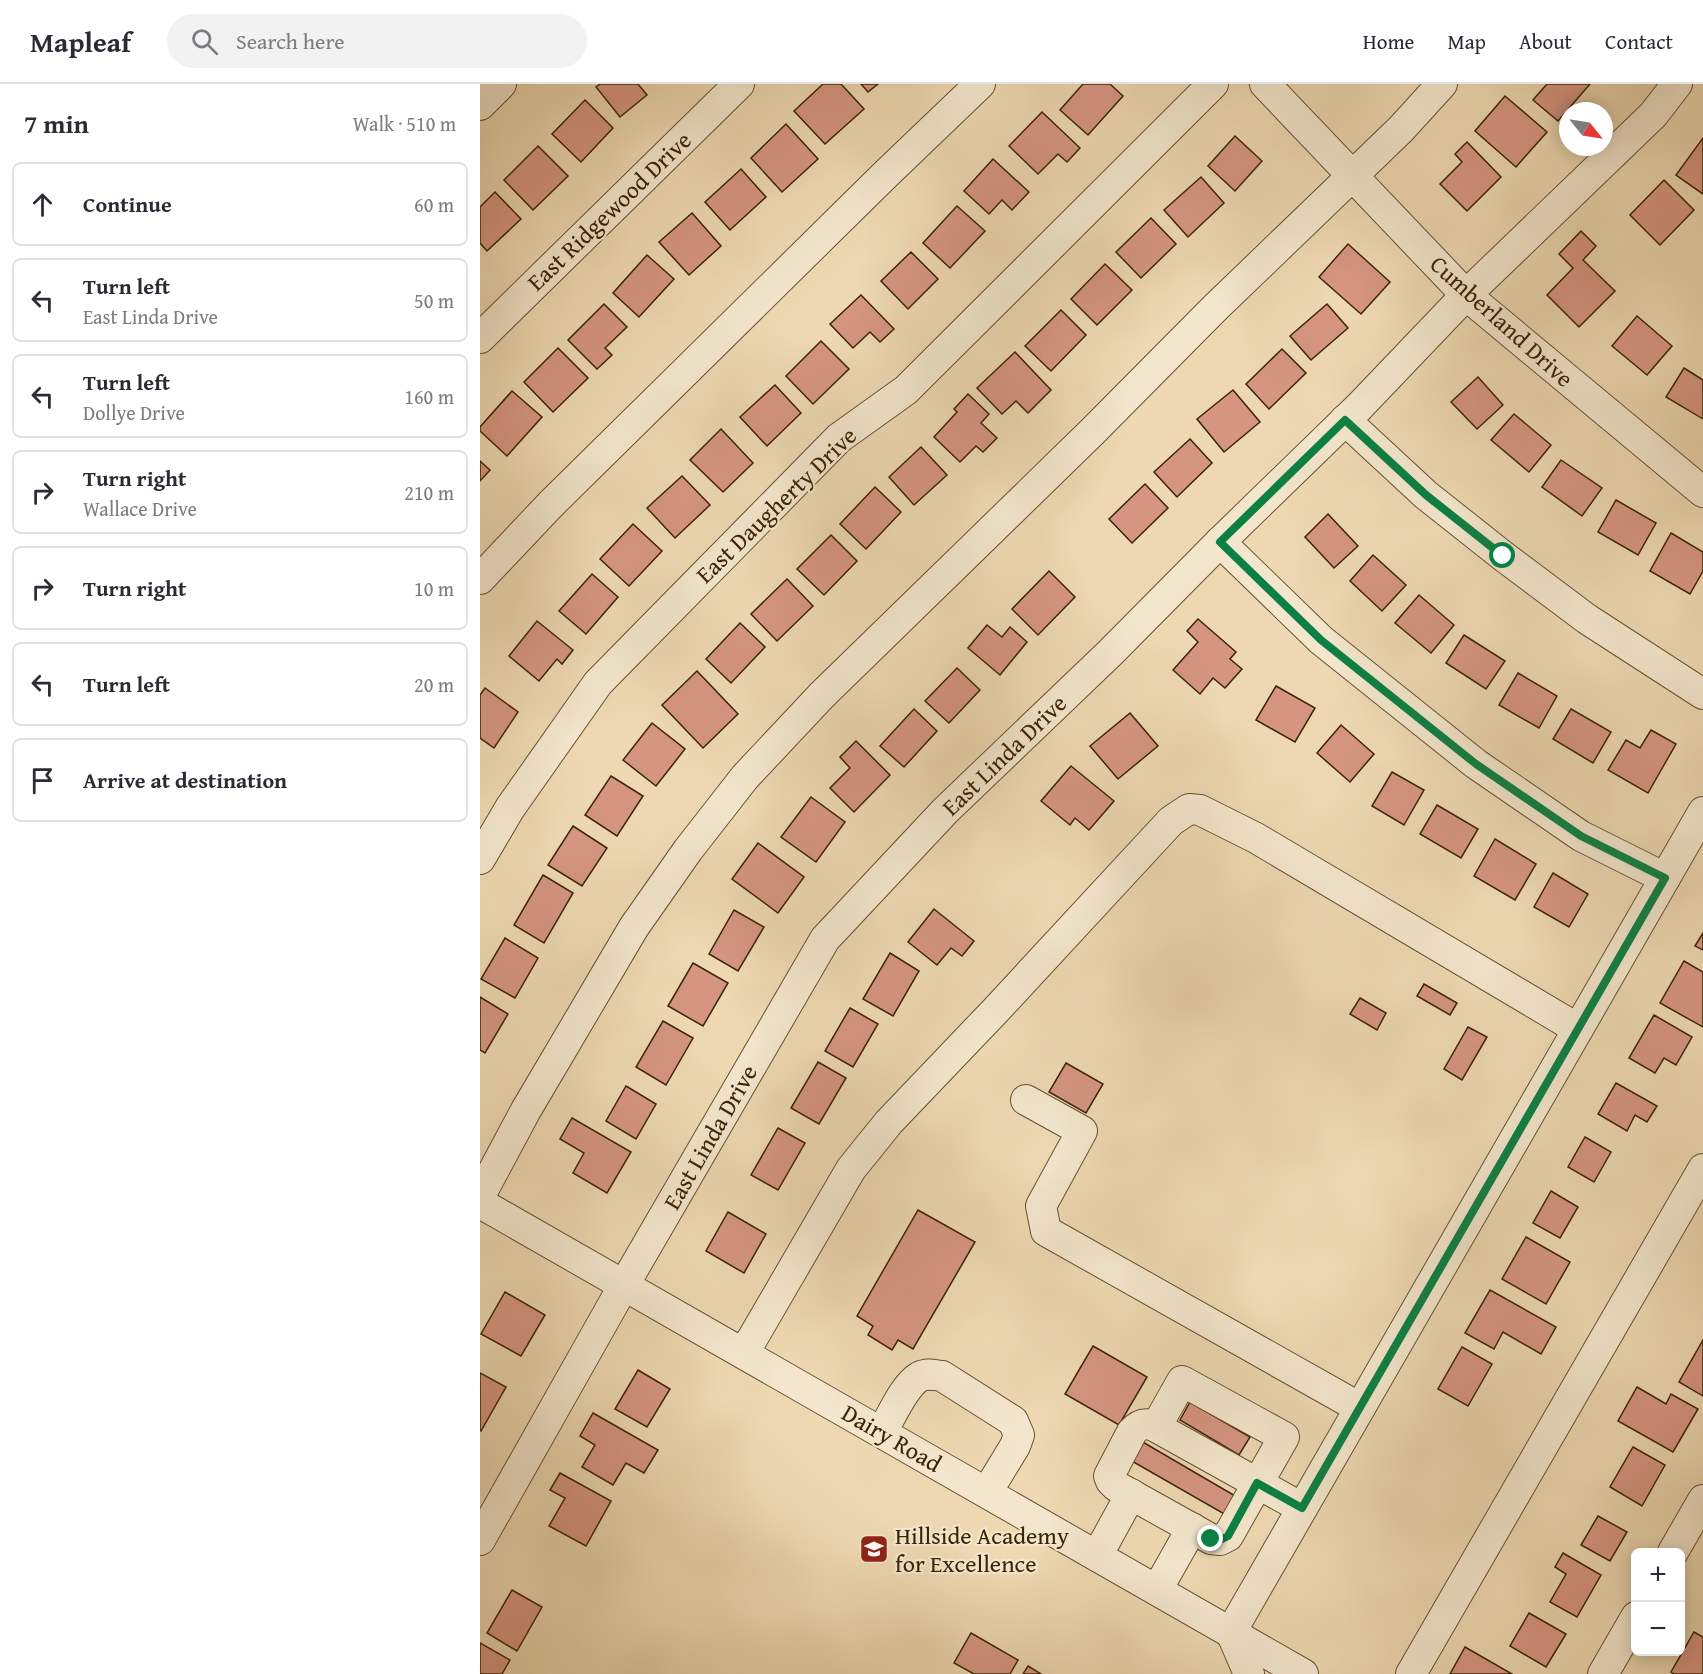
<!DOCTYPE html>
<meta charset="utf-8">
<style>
body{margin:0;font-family:"Gentium Book Plus",serif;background:#f2f2f3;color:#2b2b33}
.controls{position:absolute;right:18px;bottom:18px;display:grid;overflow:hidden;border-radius:9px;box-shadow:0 3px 15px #0003}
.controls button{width:54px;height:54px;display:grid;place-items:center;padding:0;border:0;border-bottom:2px solid #e1e1e2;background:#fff;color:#2b2b33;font:30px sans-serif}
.compass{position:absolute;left:1079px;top:18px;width:54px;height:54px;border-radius:50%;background:#fff;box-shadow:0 3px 15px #0003;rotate:120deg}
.stop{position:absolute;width:18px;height:18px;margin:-14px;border:4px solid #0b8043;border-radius:50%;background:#fff}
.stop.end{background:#0b8043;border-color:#fff;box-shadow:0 2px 6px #0008}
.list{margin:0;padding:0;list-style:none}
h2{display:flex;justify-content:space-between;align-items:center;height:78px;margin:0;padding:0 24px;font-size:26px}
h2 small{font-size:20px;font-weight:400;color:#7c7c81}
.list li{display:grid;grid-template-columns:39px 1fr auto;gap:18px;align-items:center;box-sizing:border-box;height:84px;margin:0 12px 12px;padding:0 12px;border:2px solid #e1e1e2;border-radius:9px}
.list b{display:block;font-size:22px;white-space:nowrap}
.list p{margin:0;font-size:20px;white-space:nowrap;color:#7c7c81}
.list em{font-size:20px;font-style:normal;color:#7c7c81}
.icon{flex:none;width:33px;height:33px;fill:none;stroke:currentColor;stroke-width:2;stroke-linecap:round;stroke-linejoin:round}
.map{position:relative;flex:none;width:1223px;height:1590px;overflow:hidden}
header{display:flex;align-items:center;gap:36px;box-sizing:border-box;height:84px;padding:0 30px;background:#fff;border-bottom:2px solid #e1e1e2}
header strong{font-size:28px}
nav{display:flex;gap:33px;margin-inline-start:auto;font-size:21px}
.search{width:420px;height:54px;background:#f2f2f3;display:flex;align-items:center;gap:15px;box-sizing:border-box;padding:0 21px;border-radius:33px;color:#7c7c81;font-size:22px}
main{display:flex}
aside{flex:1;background:#fff}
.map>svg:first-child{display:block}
.building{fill:#d59581;stroke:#3c2406;stroke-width:1.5}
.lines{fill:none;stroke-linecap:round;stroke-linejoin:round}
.minor-casing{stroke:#685131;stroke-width:32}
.minor{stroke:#f3e6cc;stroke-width:30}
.route{stroke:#0b8043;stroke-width:8}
.labels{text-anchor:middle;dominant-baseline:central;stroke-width:4.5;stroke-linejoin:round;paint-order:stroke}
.street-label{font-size:24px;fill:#3c2406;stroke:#f3e6cc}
.poi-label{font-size:24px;fill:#3c2406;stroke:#f3e6cc;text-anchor:start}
</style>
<header>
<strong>Mapleaf</strong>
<div class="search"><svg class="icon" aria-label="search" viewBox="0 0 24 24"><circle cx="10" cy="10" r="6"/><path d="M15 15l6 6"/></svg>Search here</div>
<nav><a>Home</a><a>Map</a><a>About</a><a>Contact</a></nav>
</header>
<main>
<aside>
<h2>7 min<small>Walk · 510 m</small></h2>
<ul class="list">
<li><svg class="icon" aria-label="ahead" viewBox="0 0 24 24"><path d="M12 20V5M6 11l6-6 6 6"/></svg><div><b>Continue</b></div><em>60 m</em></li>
<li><svg class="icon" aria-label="left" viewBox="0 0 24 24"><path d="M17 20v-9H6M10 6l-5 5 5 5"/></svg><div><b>Turn left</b><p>East Linda Drive</p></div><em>50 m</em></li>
<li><svg class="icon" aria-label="left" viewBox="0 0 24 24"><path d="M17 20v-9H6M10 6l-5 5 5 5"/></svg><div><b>Turn left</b><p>Dollye Drive</p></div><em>160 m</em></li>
<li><svg class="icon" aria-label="right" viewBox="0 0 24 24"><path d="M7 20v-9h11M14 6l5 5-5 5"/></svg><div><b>Turn right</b><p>Wallace Drive</p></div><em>210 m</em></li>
<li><svg class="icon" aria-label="right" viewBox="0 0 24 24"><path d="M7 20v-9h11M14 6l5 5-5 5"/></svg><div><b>Turn right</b></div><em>10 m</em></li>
<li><svg class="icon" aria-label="left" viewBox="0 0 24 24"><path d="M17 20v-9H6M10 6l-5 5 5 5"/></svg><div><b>Turn left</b></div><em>20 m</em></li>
<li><svg class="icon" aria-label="arrive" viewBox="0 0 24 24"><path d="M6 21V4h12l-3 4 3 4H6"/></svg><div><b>Arrive at destination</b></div></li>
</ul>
</aside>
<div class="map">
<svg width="1223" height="1590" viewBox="0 0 1223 1590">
<rect width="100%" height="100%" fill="#edd8b1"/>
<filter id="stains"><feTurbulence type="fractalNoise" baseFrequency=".00333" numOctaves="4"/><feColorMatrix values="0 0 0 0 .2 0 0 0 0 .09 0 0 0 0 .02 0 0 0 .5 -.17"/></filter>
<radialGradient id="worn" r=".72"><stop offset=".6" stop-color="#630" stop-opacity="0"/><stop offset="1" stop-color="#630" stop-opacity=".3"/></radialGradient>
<g class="building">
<polygon points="120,0 158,0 167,11 140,33 116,3"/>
<polygon points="343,0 361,0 384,25 345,60 314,27"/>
<polygon points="381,0 398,0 388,8"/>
<polygon points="603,0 630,0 643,12 608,51 580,26"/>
<polygon points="1067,0 1110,0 1078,37 1053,16"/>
<polygon points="1025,12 1067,48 1036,83 995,47"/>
<polygon points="105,16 133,44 101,78 72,50"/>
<polygon points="562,28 600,64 587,78 578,70 558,90 529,62"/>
<polygon points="306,40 338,75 302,108 271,74"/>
<polygon points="755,52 782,77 755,107 728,82"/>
<polygon points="1223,54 1223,110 1196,91"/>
<polygon points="987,58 1021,93 987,127 960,100 982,78 975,70"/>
<polygon points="58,62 88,92 53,126 24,96"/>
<polygon points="513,75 549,108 532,126 522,116 509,130 484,107"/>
<polygon points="261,85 286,113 250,146 225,118"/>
<polygon points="721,93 744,119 708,153 684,126"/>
<polygon points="1184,96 1214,126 1180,161 1150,131"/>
<polygon points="15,108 41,135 7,167 0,159 0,123"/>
<polygon points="477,122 505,147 470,184 443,159"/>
<polygon points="212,129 241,162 209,191 179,158"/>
<polygon points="671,134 696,160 661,194 636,168"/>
<polygon points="1101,147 1116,162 1103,176 1135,207 1099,243 1067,211 1093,184 1079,170"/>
<polygon points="868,160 910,198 881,230 839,193"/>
<polygon points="431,168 458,195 428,225 401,197"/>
<polygon points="167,171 194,195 159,233 133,209"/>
<polygon points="625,180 652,206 617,241 591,215"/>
<polygon points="381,211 414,245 400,258 390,248 373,264 350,240"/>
<polygon points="124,220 147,243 125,264 132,271 117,285 88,256"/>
<polygon points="847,220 868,244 831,276 810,252"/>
<polygon points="581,226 606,251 571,287 545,262"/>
<polygon points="1157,232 1192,262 1167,291 1132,262"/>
<polygon points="341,257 369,285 333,320 306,292"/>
<polygon points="78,264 108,294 73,328 44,298"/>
<polygon points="802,265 826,289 789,325 766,300"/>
<polygon points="535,268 571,306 548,329 536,317 522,330 497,304"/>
<polygon points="1204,284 1223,296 1223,335 1186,313"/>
<polygon points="998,293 1023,321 997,345 971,318"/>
<polygon points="295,301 321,329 287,362 260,333"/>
<polygon points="753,306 780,338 744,368 717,335"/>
<polygon points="32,307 62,333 27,372 0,347 0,343"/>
<polygon points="488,310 509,330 501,339 517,354 503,368 496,362 480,378 454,353 477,328 474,325"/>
<polygon points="1034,330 1071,361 1049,388 1011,356"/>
<polygon points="241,345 273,379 243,408 210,376"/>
<polygon points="710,355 732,379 697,413 674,388"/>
<polygon points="441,363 467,391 434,421 409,393"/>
<polygon points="1081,376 1122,404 1102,432 1062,403"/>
<polygon points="0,377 10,386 0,397"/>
<polygon points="202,392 230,421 195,454 167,424"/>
<polygon points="665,400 688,424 652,459 629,435"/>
<polygon points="395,403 421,428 386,465 360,440"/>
<polygon points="1136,416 1176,439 1158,471 1118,448"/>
<polygon points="848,430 878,462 854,484 825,453"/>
<polygon points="153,440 182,467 149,502 120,475"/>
<polygon points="1191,449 1223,468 1223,487 1210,510 1170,487"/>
<polygon points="351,451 377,477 344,511 317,485"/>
<polygon points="893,471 926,501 902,527 870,497"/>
<polygon points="569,487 595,513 558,551 532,525"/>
<polygon points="112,490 138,513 106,550 79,527"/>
<polygon points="307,495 333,522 297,557 271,530"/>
<polygon points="939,511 974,541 951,569 915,539"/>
<polygon points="718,535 756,568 750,575 762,585 745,604 733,594 720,610 693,586 718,558 707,547"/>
<polygon points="57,537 93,566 82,580 77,575 59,597 29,572"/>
<polygon points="260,539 285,563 251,599 226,575"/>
<polygon points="507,541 522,553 530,543 547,558 520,591 488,564"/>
<polygon points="984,551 1025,577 1006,605 966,579"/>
<polygon points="477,584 500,606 469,639 445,617"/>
<polygon points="217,587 258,630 223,664 182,621"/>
<polygon points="1038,589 1077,612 1059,644 1019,621"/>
<polygon points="796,602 835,624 815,658 776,636"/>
<polygon points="5,604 38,628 14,664 0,654 0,611"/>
<polygon points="434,625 457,647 424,683 400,662"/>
<polygon points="1091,625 1131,648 1113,679 1073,655"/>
<polygon points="650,629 678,662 638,695 610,662"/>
<polygon points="172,639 205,665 176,702 143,676"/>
<polygon points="861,641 894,670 870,698 837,669"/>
<polygon points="1171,646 1196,660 1168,709 1128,686 1146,656 1160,664"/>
<polygon points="376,657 410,691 374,728 350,704 370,684 360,673"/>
<polygon points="591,682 634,717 609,746 595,734 590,741 561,717"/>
<polygon points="912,688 944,706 924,741 892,722"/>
<polygon points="131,692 163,712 137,752 105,731"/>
<polygon points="331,713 365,738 336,778 301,753"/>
<polygon points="957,721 998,745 981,774 940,750"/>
<polygon points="93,742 127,764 102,802 68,781"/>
<polygon points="1015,755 1056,780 1035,816 994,792"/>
<polygon points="278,759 324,793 298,829 252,795"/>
<polygon points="1073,789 1108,810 1089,843 1054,823"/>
<polygon points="63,791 93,809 64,859 34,841"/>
<polygon points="454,825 494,857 482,872 471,864 457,881 428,858"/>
<polygon points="254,826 284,843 258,887 229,870"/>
<polygon points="1223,849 1223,866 1215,862"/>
<polygon points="25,854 58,874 35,914 1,895"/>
<polygon points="410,869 439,887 413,932 383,915"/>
<polygon points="1204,877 1223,888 1223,943 1180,919"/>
<polygon points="213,879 248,899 223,942 188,922"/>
<polygon points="944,900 977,919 970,931 937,912"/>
<polygon points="0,913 28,930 5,969 0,966"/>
<polygon points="880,914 906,929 897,946 870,930"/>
<polygon points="370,924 398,940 373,983 345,967"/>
<polygon points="1174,931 1212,953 1196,981 1184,974 1175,989 1149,974"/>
<polygon points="183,937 213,954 186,1001 156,983"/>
<polygon points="988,943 1007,953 982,996 964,985"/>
<polygon points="338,978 366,994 339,1040 311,1024"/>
<polygon points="586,979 623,1000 606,1029 569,1008"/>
<polygon points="1136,999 1177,1022 1167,1038 1155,1031 1147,1047 1118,1030"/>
<polygon points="146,1002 176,1020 156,1055 126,1037"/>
<polygon points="92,1034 151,1068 127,1109 93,1089 104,1069 80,1055"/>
<polygon points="298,1044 325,1059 298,1106 271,1091"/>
<polygon points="1105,1053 1131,1068 1114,1098 1088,1083"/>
<polygon points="1071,1107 1098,1123 1080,1154 1053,1139"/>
<polygon points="438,1126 495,1158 433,1265 418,1256 412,1266 388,1251 393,1242 377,1232"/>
<polygon points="248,1128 286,1150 264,1189 226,1167"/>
<polygon points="1046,1153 1090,1178 1066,1220 1022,1195"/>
<polygon points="1010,1206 1076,1243 1061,1270 1023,1248 1014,1265 985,1249"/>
<polygon points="25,1208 65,1231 41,1272 1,1250"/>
<polygon points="1223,1256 1223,1312 1199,1298"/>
<polygon points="613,1262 667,1293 639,1341 585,1310"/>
<polygon points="982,1263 1012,1280 988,1322 958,1305"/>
<polygon points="158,1286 190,1305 167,1343 135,1325"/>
<polygon points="0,1289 26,1303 1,1347 0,1346"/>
<polygon points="1157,1303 1186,1320 1191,1310 1218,1325 1193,1368 1138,1337"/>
<polygon points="710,1318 770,1353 759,1371 700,1336"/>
<polygon points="113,1329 178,1366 164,1389 146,1379 133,1401 102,1383 115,1361 100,1352"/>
<polygon points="661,1357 757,1413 746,1431 650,1376"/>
<polygon points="1153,1363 1185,1381 1162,1422 1130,1403"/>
<polygon points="80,1389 131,1417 106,1462 69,1442 85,1414 70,1406"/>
<polygon points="1118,1432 1147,1448 1130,1477 1101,1461"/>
<polygon points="1083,1469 1121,1491 1097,1533 1070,1518 1086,1490 1075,1483"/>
<polygon points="32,1506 62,1523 37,1567 7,1549"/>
<polygon points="1049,1529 1086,1550 1066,1583 1030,1562"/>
<polygon points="1214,1548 1223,1553 1223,1590 1194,1590 1191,1588"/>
<polygon points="491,1549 538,1576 530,1590 494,1590 474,1579"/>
<polygon points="0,1559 30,1576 22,1590 0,1590"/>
<polygon points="985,1563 1032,1590 970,1590"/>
<polygon points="548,1582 561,1590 543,1590"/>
</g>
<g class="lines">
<g class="minor-casing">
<g id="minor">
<polyline points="785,0 986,211 1223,408"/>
<polyline points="0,21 21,0"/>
<polyline points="0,254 259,0"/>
<polyline points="865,336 946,411 1023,472 1107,535 1223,610"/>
<polyline points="740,458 841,556 996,680 1101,752 1185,794"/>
<polyline points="0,495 70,421 407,89 500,0"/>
<polyline points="0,775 30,724 118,599 359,354 426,306 733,0"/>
<polyline points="546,1016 602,1047 561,1122 566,1147 880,1324"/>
<polyline points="0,1112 46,1026 154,843 208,766 265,693 342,611 611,349 735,224 921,45 962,0"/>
<polyline points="0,1119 823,1590"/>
<polyline points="264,1269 371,1085 409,1038 516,926 691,737 709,725 720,726 776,754 1098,945"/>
<path d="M676 1343 702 1297 804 1353 748 1452 740 1456 731 1455 636 1402 631 1397 629 1392 652 1348C660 1339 666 1338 676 1343L822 1424"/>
<path d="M402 1348C411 1333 424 1302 439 1293 447 1289 454 1291 462 1292L533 1337 539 1351 535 1362 507 1408"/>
<polyline points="0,1456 144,1201 345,855 465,727 630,569 740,458 879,323 986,211 1173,31 1197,0"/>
<polyline points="1193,1468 1223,1416"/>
<polyline points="617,1472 651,1410"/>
<polyline points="677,1506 712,1444"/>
<polyline points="769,1590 751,1548 1223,728"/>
<polyline points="931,1590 1223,1085"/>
<polyline points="1123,1590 1156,1533"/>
</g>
</g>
<use href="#minor" class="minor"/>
</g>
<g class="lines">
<polyline class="route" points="731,1455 740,1456 748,1452 777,1399 822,1424 1185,794 1101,752 996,680 841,556 740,458 865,336 946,411 1023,472"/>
</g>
<defs>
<g id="school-square" transform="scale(1.5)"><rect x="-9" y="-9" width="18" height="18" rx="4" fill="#8f2418" stroke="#f3e6cc"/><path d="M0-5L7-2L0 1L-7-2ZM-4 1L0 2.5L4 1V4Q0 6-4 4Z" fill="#fff"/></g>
</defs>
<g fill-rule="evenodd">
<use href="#school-square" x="394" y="1465"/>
</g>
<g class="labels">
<g class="street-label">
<text transform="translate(129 127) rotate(-44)">East Ridgewood Drive</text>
<text transform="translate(1022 237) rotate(42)">Cumberland Drive</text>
<text transform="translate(296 421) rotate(-44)">East Daugherty Drive</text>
<text transform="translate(524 671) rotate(-44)">East Linda Drive</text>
<text transform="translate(230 1053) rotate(-60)">East Linda Drive</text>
<text transform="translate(412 1354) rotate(30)">Dairy Road</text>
</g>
<g class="poi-label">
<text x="415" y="1451">Hillside Academy<tspan x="415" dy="28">for Excellence</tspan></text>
</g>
</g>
<rect width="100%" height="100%" filter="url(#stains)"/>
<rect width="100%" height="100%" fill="url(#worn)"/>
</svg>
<div class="controls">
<button>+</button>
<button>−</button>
</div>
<svg class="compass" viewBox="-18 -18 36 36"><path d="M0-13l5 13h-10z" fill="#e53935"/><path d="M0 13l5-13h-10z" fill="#7c7c81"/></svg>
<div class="stop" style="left:1023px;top:472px"></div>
<div class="stop end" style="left:731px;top:1455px"></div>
</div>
</main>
